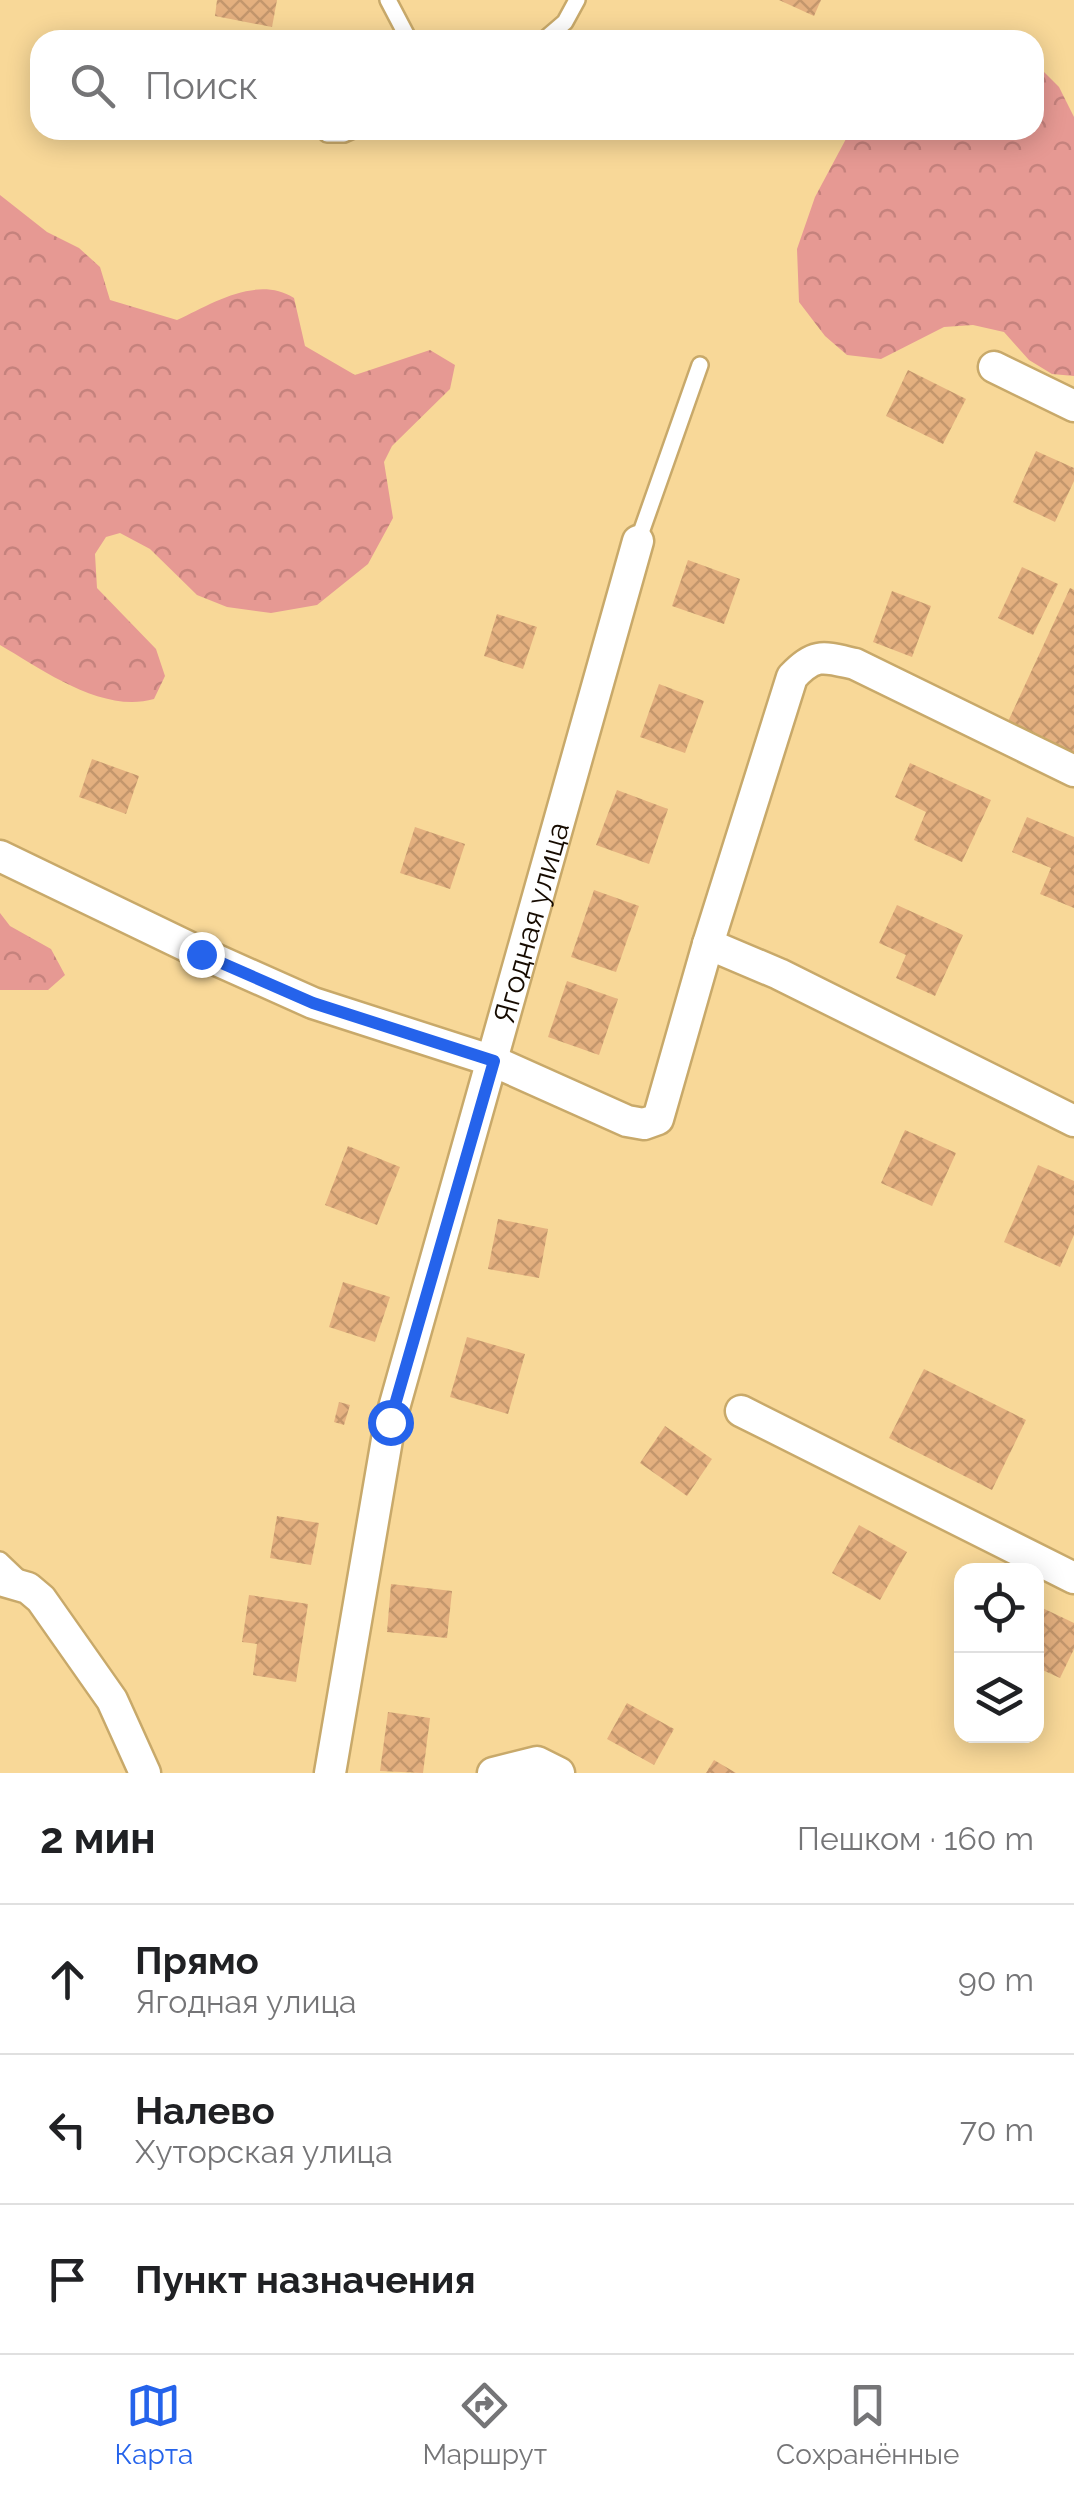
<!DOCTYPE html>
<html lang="ru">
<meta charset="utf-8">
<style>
body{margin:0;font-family:Raleway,sans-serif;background:#f6f6f6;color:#202124}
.controls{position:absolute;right:30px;bottom:30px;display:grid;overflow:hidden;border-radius:20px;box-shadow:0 5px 25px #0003}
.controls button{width:90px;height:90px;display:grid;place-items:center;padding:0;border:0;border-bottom:2px solid #e0e0e0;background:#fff;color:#202124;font:50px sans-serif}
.stop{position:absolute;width:30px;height:30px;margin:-22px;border:8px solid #2563eb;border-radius:50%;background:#fff}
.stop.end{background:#2563eb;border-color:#fff;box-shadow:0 2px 10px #0008}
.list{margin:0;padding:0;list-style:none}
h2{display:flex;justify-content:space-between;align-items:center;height:130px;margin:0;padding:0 40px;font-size:42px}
h2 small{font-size:32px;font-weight:400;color:#757577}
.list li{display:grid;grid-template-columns:65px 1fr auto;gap:30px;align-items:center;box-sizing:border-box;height:150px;padding:0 40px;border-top:2px solid #e0e0e0}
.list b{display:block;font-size:38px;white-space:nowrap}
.list p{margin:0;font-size:32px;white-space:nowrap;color:#757577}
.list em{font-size:32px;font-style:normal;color:#757577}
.icon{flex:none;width:55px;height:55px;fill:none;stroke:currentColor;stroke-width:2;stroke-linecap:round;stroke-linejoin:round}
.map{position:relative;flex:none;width:1074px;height:1773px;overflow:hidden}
.search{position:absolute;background:#fff;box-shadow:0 5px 25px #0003;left:30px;right:30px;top:30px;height:110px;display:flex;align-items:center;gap:25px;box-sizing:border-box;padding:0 35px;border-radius:30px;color:#757577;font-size:38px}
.sheet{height:580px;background:#fff}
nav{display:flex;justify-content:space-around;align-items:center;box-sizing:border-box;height:140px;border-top:2px solid #e0e0e0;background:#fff;font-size:28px;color:#757577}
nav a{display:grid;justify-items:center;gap:5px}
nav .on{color:#2563eb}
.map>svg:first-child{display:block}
.forest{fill:url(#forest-crowns)}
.building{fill:url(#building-cross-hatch)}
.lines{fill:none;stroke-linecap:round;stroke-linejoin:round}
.service-casing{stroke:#c8a96a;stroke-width:20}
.minor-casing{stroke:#c8a96a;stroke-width:35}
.service{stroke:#fff;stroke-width:15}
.minor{stroke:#fff;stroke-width:30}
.route{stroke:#2563eb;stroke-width:12}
.labels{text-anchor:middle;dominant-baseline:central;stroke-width:8;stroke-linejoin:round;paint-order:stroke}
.street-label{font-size:30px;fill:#160b00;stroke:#f8d898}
</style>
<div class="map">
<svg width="1074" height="1773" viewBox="0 0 1074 1773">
<defs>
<pattern id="forest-crowns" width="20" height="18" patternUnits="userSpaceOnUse" patternTransform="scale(2.5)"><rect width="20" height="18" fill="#e69993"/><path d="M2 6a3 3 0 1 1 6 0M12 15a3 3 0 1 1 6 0" fill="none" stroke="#c5827d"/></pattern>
<pattern id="building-cross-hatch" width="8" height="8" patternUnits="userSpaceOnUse" patternTransform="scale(2.5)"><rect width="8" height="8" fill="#e4b07f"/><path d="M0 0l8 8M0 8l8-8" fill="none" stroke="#c3966c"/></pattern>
</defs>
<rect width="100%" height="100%" fill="#f8d898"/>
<g class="forest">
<polygon points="1034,62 1059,87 1074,117 1074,376 1052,374 1029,360 1004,332 973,325 944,327 881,359 847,355 825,336 799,302 797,249 815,197 847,137 851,130 1034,130"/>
<path d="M0 195 47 232 79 248 100 267 110 300 177 320C213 303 257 275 294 298L305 346 355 375 430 350 455 365 450 389 392 446 384 462 393 518 368 564 317 605 271 613 227 607 197 595 150 549 120 533 106 537 95 554 97 588 156 649 165 676 154 699C103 714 43 670 0 645Z"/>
<polygon points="0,913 10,926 51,949 65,975 48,990 0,990"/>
</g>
<g class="building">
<polygon points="217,0 277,0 272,27 215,16"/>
<polygon points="779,0 821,0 814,16"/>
<polygon points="908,370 966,399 943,444 886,416"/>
<polygon points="1036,451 1074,468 1074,481 1055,522 1013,502"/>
<polygon points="688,560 740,579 724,624 672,606"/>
<polygon points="1022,567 1058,584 1033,635 998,618"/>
<polygon points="1070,588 1074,590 1074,763 1004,730"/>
<polygon points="892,591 931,606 912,657 873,642"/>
<polygon points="497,614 537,627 523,669 484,656"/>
<polygon points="659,684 704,701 685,753 640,737"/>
<polygon points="92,759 139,776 126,814 79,797"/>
<polygon points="910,763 991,800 962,862 914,840 926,812 895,797"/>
<polygon points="617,790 668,809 649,864 596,845"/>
<polygon points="1027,817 1074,837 1074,908 1040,894 1051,868 1012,852"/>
<polygon points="415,827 465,844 450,889 400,873"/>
<polygon points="594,890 639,906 616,972 571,957"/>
<polygon points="897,905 963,935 935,996 896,978 906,955 879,943"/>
<polygon points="567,981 618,999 599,1055 548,1037"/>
<polygon points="905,1130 956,1153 932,1206 881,1183"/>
<polygon points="348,1146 400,1167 377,1225 325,1205"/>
<polygon points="1038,1165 1074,1181 1074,1235 1060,1267 1004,1242"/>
<polygon points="498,1219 548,1229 539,1278 488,1269"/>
<polygon points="343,1282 390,1297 375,1342 329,1327"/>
<polygon points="467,1337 525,1354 508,1414 450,1397"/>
<polygon points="924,1369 1026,1420 992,1490 889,1438"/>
<polygon points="339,1402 350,1405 344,1425 334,1422"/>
<polygon points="665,1426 712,1459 687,1496 640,1463"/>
<polygon points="277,1516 319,1523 311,1565 270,1558"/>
<polygon points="859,1525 907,1552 880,1600 832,1573"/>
<polygon points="391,1584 452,1591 447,1638 387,1632"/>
<polygon points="249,1595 308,1604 296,1682 253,1675 257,1644 242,1642"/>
<polygon points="1036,1605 1074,1623 1074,1649 1060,1678 1036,1667"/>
<polygon points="627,1703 674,1729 654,1765 607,1739"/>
<polygon points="388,1712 430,1718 423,1773 380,1771"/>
<polygon points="714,1760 736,1773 706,1773"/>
</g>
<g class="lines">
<g class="service-casing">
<g id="service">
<polyline points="388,0 409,40"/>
<polyline points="544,40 565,22 577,0"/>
<polyline points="327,134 344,134 353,130"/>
<polyline points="638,541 700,365"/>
<polyline points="0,1560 22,1581"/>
</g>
</g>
<g class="minor-casing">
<g id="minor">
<polyline points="994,367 1074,406"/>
<polyline points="0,856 201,953 313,1003 493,1061 627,1121 644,1124 658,1119 708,944 779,974 1074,1121"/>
<path d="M708 944 792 677C815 652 824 657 855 664L1074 771"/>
<polyline points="741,1411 1074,1578"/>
<polyline points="0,1580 28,1588 41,1599 112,1700 145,1773"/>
<path id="s1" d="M330 1773 390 1422 638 541"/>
<polyline points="493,1773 537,1762 559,1773"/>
</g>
</g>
<use href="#service" class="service"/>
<use href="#minor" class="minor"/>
</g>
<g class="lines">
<polyline class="route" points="201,954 313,1003 494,1061 390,1422"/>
</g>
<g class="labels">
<g class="street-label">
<text stroke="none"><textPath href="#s1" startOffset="875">Ягодная улица</textPath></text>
</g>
</g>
</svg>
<div class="controls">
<button><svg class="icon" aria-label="locate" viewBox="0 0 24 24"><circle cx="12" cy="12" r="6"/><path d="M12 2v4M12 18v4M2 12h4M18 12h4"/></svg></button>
<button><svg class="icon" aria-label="layers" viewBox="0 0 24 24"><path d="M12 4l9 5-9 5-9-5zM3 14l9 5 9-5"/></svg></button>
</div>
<div class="stop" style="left:390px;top:1422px"></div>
<div class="stop end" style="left:201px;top:954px"></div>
<div class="search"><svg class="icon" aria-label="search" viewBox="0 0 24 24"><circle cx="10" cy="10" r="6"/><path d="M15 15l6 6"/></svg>Поиск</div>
</div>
<section class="sheet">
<h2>2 мин<small>Пешком · 160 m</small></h2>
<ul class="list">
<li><svg class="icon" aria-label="ahead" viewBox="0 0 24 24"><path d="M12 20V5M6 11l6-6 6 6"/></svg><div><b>Прямо</b><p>Ягодная улица</p></div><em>90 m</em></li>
<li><svg class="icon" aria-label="left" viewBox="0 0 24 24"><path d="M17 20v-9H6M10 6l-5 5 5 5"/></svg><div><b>Налево</b><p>Хуторская улица</p></div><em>70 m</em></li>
<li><svg class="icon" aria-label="arrive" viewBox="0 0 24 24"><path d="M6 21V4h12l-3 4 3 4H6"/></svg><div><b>Пункт назначения</b></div></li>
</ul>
</section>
<nav>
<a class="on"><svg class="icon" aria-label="map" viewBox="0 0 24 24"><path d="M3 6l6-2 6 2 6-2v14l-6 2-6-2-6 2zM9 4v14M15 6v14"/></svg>Карта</a>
<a><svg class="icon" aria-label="directions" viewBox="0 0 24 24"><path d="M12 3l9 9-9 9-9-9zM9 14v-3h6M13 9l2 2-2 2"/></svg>Маршрут</a>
<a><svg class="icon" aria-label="saved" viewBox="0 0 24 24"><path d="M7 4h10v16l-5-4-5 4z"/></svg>Сохранённые</a>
</nav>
